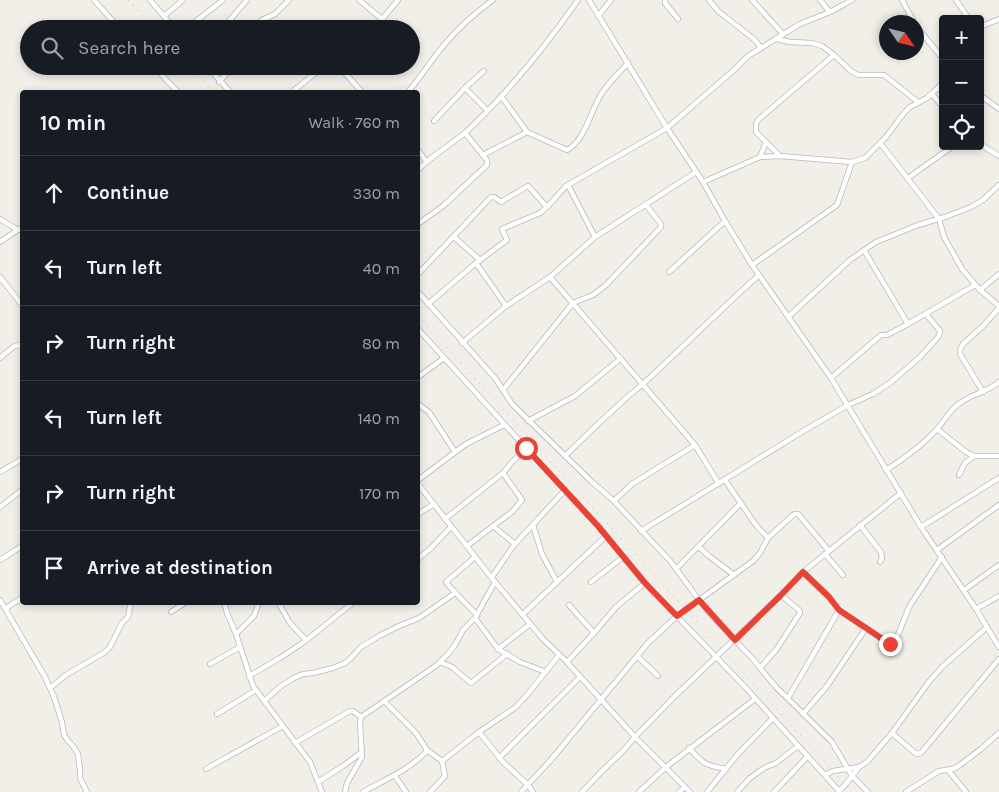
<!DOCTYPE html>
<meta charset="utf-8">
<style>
body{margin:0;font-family:Karla,sans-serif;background:#242831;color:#f1f3f6}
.controls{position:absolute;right:15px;top:15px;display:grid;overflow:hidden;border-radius:5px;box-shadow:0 2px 8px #0003}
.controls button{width:45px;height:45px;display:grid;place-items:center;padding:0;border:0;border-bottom:1px solid #363941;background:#171b24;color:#f1f3f6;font:25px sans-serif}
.compass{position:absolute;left:879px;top:15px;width:45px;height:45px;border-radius:50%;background:#171b24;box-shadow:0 2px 8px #0003;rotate:125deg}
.stop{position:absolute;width:15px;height:15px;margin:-11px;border:4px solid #ea4335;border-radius:50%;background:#fff}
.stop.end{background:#ea4335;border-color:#fff;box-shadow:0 1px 5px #0008}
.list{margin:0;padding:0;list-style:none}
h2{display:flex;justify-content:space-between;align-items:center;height:65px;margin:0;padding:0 20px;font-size:21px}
h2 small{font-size:16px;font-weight:400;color:#9ea1a6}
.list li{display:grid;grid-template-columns:32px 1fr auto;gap:15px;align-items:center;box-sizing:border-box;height:75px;padding:0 20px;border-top:1px solid #363941}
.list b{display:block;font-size:19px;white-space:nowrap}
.list em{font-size:16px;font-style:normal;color:#9ea1a6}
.icon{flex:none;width:28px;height:28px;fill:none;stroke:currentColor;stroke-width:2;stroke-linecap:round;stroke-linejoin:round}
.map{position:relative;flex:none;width:999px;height:792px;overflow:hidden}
.search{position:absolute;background:#171b24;box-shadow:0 2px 8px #0003;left:20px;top:20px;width:400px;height:55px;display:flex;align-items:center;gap:12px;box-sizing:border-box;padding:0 18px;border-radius:28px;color:#9ea1a6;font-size:19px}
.panel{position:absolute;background:#171b24;box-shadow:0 2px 8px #0003;left:20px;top:90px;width:400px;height:515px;border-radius:5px}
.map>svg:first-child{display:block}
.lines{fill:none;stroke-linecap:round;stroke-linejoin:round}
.minor-casing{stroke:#b5b8bc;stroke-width:6}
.minor{stroke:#fff;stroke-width:4.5}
.rail{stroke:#b6b7b8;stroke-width:1;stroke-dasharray:1 6;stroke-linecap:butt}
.route{stroke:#ea4335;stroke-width:6}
</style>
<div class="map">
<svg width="999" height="792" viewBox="0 0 999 792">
<rect width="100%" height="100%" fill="#f1efe8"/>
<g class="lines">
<g class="minor-casing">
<g id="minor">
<polyline points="94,0 120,29"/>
<polyline points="150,0 175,29"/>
<polyline points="359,0 382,19"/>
<polyline points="589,0 667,128 703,182 725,221 752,265 831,378 921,527 976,609 999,647"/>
<polyline points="665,0 665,3 678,19"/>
<polyline points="709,0 718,11 755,40 761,48"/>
<polyline points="752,0 783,34"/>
<polyline points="820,0 830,12"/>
<polyline points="902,0 914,22"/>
<polyline points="956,0 969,19"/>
<polyline points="164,16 183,0"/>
<polyline points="598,16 611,0"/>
<polyline points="916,26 943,59"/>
<polyline points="980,27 999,19"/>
<polyline points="186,29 223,0"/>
<polyline points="222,29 247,0"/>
<polyline points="252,29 262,20 275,14 289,0"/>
<polyline points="374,29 398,0"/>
<polyline points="777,39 790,42 812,43 822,46 834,55 851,71 858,75 884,75 918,102"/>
<polyline points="153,66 178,92"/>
<polyline points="207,66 230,92"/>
<polyline points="344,66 342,70 362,92"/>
<polyline points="219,82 233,66"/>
<polyline points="465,88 487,110"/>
<polyline points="292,92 324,66"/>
<path d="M408 92C421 77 431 60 444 45 458 28 475 13 493 0"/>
<polyline points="932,94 943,107"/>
<polyline points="980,95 999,109"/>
<path d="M501 96 527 132 567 150C585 141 591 109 602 93 609 82 619 73 628 63"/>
<polyline points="434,121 465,88 484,71"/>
<polyline points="880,143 939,219 944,237 962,269 980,290 999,306"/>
<polyline points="980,144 999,156"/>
<polyline points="418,150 426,161"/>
<polyline points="483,155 527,132"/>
<polyline points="780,156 756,132 756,124 758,120 834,55"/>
<polyline points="760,157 766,142"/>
<path d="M418 170C432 155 451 145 466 132 508 93 545 47 578 0"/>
<polyline points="908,178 953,146"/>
<polyline points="703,182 760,157 780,156 852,162 865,158 886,137 904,113 910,107 927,98 943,83"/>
<polyline points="568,185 595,237"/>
<polyline points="0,219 18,230"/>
<polyline points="418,224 443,206 487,165 487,160 465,133"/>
<polyline points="454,237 480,260"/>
<polyline points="0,242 22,227"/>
<polyline points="864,250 908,324 975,285"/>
<polyline points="476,263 506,306"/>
<polyline points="752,265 837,205 852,162"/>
<polyline points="669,272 725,221"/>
<polyline points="418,274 491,197 494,197 501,202 528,186 547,207"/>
<polyline points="0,277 22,305"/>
<polyline points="550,277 695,445 719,484"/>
<polyline points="980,290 999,274"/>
<polyline points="418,292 495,378 512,404 592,482 614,501 671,562 699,600 713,617 753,659 760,668 776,687 832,742 852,776 868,792"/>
<polyline points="428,304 476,263 507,240 502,229 540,213 547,207 566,186 667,128 734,70 748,56 800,24 830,12 852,0"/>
<polyline points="788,317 850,260 876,242 918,225 945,217 971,207 983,200 999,185"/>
<polyline points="418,329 526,448 598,526 645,583 745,687 840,792"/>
<polyline points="462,343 506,306 550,277 595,237 696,172"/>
<polyline points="0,358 13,347 22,344"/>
<polyline points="418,377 444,358"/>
<polyline points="831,378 881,335 887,335 908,324"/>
<polyline points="503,390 573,303 593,295 606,285 661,227 661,224 646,205"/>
<polyline points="983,392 960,354 960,350 963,344 983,326 999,308"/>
<polyline points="418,404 429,412 455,452"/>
<polyline points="528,421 575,396 620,359"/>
<polyline points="937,429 966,452 974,456 999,456"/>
<path d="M565 456C584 437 604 418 624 400 630 394 638 389 644 383 683 347 720 310 759 275"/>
<path d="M886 470C905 458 923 445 938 428 944 421 948 413 955 407 967 395 986 393 999 382"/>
<polyline points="0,472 22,459"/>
<polyline points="959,475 965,463 974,456"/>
<polyline points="418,480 466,444 504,425"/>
<polyline points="725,480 755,524 768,538"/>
<polyline points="418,484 495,582 543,639 567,662 635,737 690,792"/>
<polyline points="614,501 632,484 695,445"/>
<polyline points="0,507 22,490"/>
<polyline points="418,514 434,504"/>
<polyline points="445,519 503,473 513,461 526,448"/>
<polyline points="533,525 542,554 557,582"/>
<polyline points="860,525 881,552 882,558 880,562"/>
<polyline points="493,526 515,544"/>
<polyline points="921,527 999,478"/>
<polyline points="641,531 805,430 848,405 873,394 890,383 920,357 939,336 940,331 926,314"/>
<polyline points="467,546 513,511 522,500 503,473"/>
<polyline points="699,547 709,556 734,575"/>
<polyline points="937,550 999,505"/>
<polyline points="825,554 843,575"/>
<polyline points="475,557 446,582 449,586 477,615"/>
<polyline points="418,559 431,548 451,527"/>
<polyline points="0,560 22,546"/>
<polyline points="676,569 741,503"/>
<polyline points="803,572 829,597 839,610 892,646 894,645 909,607 942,557"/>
<polyline points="492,577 514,545 565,490"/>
<polyline points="591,582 623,557"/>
<polyline points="964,590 999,565"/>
<polyline points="0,600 45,677 54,697 62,722 64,735 69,742 73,746 78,754 80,770 80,778 87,792"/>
<polyline points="224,602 227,613 236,634 253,686 310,762 322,792"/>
<polyline points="278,602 290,623 306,640"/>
<polyline points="569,605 594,633"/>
<polyline points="6,609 12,604 22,598"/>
<polyline points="976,609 999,596"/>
<polyline points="171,612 186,602"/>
<polyline points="523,614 606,536"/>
<polyline points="475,618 498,649 520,662 546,672"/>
<polyline points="236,634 254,616 259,602"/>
<polyline points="498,649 530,624"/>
<polyline points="637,656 658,676"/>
<polyline points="440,662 452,667 471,683 507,654"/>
<polyline points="567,662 594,633 616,607 645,583"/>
<polyline points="210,664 240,647"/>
<polyline points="760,668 776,650 800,613 799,610 781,595"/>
<polyline points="249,676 280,658 304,642 354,602"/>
<polyline points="50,688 66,675 105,652 110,647 122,623 128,617 131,602"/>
<polyline points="788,698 839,610"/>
<polyline points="264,701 281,686 294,678 303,674 313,673 333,668 345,663 351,658 361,647 379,636 399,626 419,618 455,593"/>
<polyline points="384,701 416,733 427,750 442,761 445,776 430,792"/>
<polyline points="217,714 256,690"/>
<polyline points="803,714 827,686 866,628"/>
<polyline points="479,732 503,762 528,785 533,792"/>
<polyline points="892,733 915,753 918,754 921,753 999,659"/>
<polyline points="295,743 350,711 353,711 361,717"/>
<path d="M689 748C704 764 704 765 726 769"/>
<polyline points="499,758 580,677"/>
<polyline points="442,761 479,732 516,707 527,695 559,655"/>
<polyline points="206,769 211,766 283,726"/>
<polyline points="948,770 966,792"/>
<polyline points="825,775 833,771 859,767 867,762 892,733 928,683 942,667 987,627"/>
<polyline points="395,776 406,792"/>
<polyline points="318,782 343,766 362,752"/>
<polyline points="839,791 845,785 859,767"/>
<polyline points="345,792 347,783 362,757 360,723 361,717 437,665 448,654 455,645 463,630 475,618 495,582"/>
<path d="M363 792C386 779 407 771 426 752L427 750"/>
<polyline points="521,792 550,761 648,643 677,616 753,561 760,553 768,538 793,515 795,514 798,514 829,551"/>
<polyline points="582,792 602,771 624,750 635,737 675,696 781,595 803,572 901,493"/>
<polyline points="639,792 666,767 755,699"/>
<polyline points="679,792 685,787"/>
<polyline points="707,792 738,754 772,719"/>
<polyline points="737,792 750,778 764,768 776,763 798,746"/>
<polyline points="774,792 808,756"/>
<polyline points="906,792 939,771 953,769 960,765 981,749 999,733"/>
</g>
</g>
<use href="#minor" class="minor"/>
<g class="rail">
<polyline points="128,0 154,29"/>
<polyline points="189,66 213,92"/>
<polyline points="418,316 852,792"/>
</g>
</g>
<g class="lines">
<polyline class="route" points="526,448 598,526 645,583 677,616 699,600 735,640 781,595 803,572 829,597 839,610 890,644"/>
</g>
</svg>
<div class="controls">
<button>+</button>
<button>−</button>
<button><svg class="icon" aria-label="locate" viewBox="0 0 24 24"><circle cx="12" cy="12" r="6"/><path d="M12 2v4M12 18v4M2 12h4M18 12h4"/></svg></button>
</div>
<svg class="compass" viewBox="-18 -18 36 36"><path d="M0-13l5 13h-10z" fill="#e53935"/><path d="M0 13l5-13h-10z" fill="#9ea1a6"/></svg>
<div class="stop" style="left:526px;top:448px"></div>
<div class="stop end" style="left:890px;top:644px"></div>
<div class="search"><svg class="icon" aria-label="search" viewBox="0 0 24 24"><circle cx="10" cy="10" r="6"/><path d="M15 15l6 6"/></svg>Search here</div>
<section class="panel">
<h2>10 min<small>Walk · 760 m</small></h2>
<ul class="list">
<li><svg class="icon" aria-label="ahead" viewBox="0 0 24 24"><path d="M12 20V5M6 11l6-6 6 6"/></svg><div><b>Continue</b></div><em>330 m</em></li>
<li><svg class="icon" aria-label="left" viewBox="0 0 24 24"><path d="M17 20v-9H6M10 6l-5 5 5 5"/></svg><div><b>Turn left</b></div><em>40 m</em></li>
<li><svg class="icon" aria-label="right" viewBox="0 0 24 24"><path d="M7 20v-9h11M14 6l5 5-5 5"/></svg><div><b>Turn right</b></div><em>80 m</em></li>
<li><svg class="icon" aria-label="left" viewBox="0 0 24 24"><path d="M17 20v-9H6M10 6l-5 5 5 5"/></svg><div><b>Turn left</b></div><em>140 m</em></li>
<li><svg class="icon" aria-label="right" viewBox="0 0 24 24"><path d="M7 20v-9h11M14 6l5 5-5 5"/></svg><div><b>Turn right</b></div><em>170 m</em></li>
<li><svg class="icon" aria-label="arrive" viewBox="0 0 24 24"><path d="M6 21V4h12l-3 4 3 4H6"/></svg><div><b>Arrive at destination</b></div></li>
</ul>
</section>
</div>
